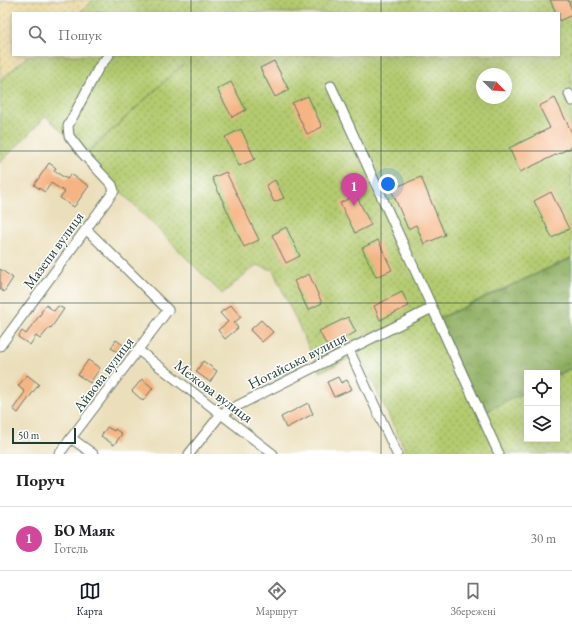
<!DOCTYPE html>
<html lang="uk">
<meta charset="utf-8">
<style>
body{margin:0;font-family:"EB Garamond",serif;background:#f2f2f2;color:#202124}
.controls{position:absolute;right:12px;bottom:12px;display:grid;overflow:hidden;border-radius:0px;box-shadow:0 4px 16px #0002}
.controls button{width:36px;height:36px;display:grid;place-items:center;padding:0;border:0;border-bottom:1px solid #e0e0e0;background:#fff;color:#202124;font:20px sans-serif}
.compass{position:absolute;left:476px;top:68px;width:36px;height:36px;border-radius:50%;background:#fff;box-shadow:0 4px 16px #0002;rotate:114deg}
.scale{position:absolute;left:12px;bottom:10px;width:64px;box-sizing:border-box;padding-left:4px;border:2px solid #1f3d34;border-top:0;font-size:11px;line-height:14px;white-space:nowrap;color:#1f3d34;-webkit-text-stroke:3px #fff;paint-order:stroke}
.you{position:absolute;left:388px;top:184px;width:14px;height:14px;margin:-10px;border:3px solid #fff;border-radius:50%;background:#1a73e8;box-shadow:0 0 0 6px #1a73e833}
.badge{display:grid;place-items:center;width:26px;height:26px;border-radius:50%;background:#111827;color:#fff;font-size:13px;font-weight:700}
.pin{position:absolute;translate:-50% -33px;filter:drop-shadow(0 1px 2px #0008)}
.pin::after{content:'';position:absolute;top:21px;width:14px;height:12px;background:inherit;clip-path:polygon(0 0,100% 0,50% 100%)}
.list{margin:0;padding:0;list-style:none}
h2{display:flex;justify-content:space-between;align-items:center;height:52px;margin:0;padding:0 16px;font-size:17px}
h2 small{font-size:13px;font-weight:400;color:#757577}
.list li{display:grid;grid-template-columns:26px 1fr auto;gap:12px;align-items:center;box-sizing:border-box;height:64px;padding:0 16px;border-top:1px solid #e0e0e0}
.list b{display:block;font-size:15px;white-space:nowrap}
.list p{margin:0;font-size:13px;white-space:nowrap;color:#757577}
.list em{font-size:13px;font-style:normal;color:#757577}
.icon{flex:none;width:22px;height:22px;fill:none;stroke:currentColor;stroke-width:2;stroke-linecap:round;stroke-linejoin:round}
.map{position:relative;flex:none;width:572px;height:454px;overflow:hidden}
.search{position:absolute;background:#fff;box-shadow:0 4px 16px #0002;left:12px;right:12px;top:12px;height:44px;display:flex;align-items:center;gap:10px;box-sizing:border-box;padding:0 14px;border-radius:0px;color:#757577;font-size:15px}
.sheet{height:116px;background:#fff}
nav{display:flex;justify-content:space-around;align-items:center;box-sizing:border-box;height:56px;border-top:1px solid #e0e0e0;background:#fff;font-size:11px;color:#757577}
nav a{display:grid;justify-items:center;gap:2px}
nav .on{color:#111827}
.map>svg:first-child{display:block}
.grass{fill:url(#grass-dots);stroke:#6a8452;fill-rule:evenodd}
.forest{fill:url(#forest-crowns);stroke:#57764b}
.sand{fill:url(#sand-dots);stroke:#868c69}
.building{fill:#f4b483}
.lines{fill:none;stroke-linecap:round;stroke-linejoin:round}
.minor-casing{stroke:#667663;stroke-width:11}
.minor{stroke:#fff;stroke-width:9}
.grid{fill:none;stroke:#1f3d34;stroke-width:1;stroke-opacity:0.55}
.labels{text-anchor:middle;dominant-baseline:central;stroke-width:3;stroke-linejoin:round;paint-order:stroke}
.street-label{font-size:15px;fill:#1f3d34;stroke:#fff}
</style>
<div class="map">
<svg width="572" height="454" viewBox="0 0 572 454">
<defs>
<pattern id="grass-dots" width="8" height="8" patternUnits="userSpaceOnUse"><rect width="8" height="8" fill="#b4cb6f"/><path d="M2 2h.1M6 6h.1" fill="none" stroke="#92a65c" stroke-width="1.8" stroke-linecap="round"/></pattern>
<pattern id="forest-crowns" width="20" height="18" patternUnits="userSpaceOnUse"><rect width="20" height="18" fill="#8faf62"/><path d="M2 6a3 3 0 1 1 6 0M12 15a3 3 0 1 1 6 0" fill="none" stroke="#749052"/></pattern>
<pattern id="sand-dots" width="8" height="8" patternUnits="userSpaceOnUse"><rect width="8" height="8" fill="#eeda9e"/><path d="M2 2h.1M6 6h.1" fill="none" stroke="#ccbc89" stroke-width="1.8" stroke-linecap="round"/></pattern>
</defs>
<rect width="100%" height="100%" fill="#fff"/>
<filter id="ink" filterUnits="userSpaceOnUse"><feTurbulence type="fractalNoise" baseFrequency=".025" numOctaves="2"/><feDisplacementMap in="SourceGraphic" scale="8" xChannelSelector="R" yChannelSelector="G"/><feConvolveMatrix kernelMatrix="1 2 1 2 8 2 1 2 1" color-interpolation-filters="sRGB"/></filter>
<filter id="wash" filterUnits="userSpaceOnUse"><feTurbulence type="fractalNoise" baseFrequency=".012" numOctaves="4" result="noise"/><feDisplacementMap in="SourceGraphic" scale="16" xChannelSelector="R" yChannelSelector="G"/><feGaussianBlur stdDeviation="0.9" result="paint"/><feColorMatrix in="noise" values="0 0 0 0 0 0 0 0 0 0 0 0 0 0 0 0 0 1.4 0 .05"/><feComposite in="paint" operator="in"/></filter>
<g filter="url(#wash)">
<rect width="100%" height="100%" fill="#ebdfbb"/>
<path class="grass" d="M94 0H572V257L437 319 480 415 527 391V439H557V376L572 368V454H407L359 354 320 372 273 270 256 265 222 294 85 155 184 64 85 154 46 116 0 163V80L29 55H559V13H79ZM482 74H506V98H482Z"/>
<polygon class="forest" points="572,258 572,367 557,375 557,373 527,373 527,391 481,414 438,319"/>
<polygon class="sand" points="5,0 94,0 79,13 13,13 13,55 29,55 0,80 0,3"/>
<g id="blocks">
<g class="building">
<polygon points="550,0 568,0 572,10 572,15 559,21 559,13 556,13"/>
<polygon points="274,61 289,90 275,97 260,68"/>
<polygon points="231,82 246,110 232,117 217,89"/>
<polygon points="308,96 322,127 307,134 292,103"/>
<polygon points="555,98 572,133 572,147 520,172 509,148 550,128 539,106"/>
<polygon points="241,129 255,159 239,166 225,137"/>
<polygon points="49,163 56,168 54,171 67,179 71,174 89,186 74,207 60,198 65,192 51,183 45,192 34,185"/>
<polygon points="226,172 259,240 244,247 212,178"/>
<polygon points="421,177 445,235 424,244 416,225 408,229 391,189"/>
<polygon points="275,180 284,198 274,202 266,185"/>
<polygon points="551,192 569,229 552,238 534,201"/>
<polygon points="356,195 371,225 355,233 340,203"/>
<polygon points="286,227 300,256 286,263 272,235"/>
<polygon points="378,240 392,270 376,277 362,248"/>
<polygon points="0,269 13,278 4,292 0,289"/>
<polygon points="309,274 322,303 308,310 294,281"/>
<polygon points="402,292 409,306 380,320 374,306"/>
<polygon points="46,305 54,311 58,306 64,309 51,328 50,327 40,339 36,336 30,345 18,337 22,331 26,334 42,312 41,312"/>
<polygon points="231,305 241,317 234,323 238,328 225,339 218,330 228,322 220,313"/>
<polygon points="348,317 356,332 327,346 319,331"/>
<polygon points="261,320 273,332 262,342 250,330"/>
<polygon points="116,340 129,349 124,356 111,348"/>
<polygon points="88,360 100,368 90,383 78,375"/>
<polygon points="203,361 217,371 210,382 196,372"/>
<polygon points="27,375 39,384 18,413 13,409 25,392 18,386"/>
<polygon points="338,377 341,383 347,380 352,389 334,397 327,382"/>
<polygon points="142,379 153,388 143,401 132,391"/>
<polygon points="308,403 313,414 286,428 281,417"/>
<polygon points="107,427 114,431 115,429 122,434 114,445 101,436"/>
</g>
</g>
</g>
<g filter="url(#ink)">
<use href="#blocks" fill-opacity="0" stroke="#667663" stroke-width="1"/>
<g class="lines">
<g class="minor-casing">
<g id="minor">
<polyline points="331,86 499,454"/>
<polyline points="569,94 572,101"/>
<polyline points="0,346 114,191 112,185 83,154 69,136 68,126 99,67 109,55"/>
<polyline points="138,350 273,454"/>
<polyline points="349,350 397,454"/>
<polyline points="71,438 93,454"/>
<polyline points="59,454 168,310 86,229"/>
<polyline points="189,454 221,414 432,308"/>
</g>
</g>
<use href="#minor" class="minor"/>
</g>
</g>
<path class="grid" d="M191 0V13M381 0V13M191 55V454M381 55V454M0 151H572M0 303H572"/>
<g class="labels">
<g class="street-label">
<text transform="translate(53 250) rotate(-54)">Мазепи вулиця</text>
<text transform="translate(297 360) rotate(-27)">Ногайська вулиця</text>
<text transform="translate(103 374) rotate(-53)">Айвова вулиця</text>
<text transform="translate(214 391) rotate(37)">Межова вулиця</text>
</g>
</g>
</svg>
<div class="controls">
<button><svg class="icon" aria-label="locate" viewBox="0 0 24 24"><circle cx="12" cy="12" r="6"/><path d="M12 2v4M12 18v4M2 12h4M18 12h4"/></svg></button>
<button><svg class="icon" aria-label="layers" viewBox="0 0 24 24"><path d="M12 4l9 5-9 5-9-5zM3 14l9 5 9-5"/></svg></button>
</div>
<svg class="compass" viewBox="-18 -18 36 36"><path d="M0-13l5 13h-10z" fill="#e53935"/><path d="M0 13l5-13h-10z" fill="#757577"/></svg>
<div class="scale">50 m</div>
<div class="you"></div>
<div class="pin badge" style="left:354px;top:206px;background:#d1479c">1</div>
<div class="search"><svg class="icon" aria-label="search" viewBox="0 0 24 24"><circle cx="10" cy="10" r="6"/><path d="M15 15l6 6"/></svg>Пошук</div>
</div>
<section class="sheet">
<h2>Поруч<small></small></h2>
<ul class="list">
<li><span class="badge" style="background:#d1479c">1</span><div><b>БО Маяк</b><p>Готель</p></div><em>30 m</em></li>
</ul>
</section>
<nav>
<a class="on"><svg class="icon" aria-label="map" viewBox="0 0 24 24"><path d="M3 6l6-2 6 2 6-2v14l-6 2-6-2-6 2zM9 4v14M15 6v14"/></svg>Карта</a>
<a><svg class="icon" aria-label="directions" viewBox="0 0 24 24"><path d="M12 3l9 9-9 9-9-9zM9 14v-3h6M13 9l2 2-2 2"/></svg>Маршрут</a>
<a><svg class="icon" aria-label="saved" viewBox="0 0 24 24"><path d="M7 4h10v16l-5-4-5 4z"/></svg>Збережені</a>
</nav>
